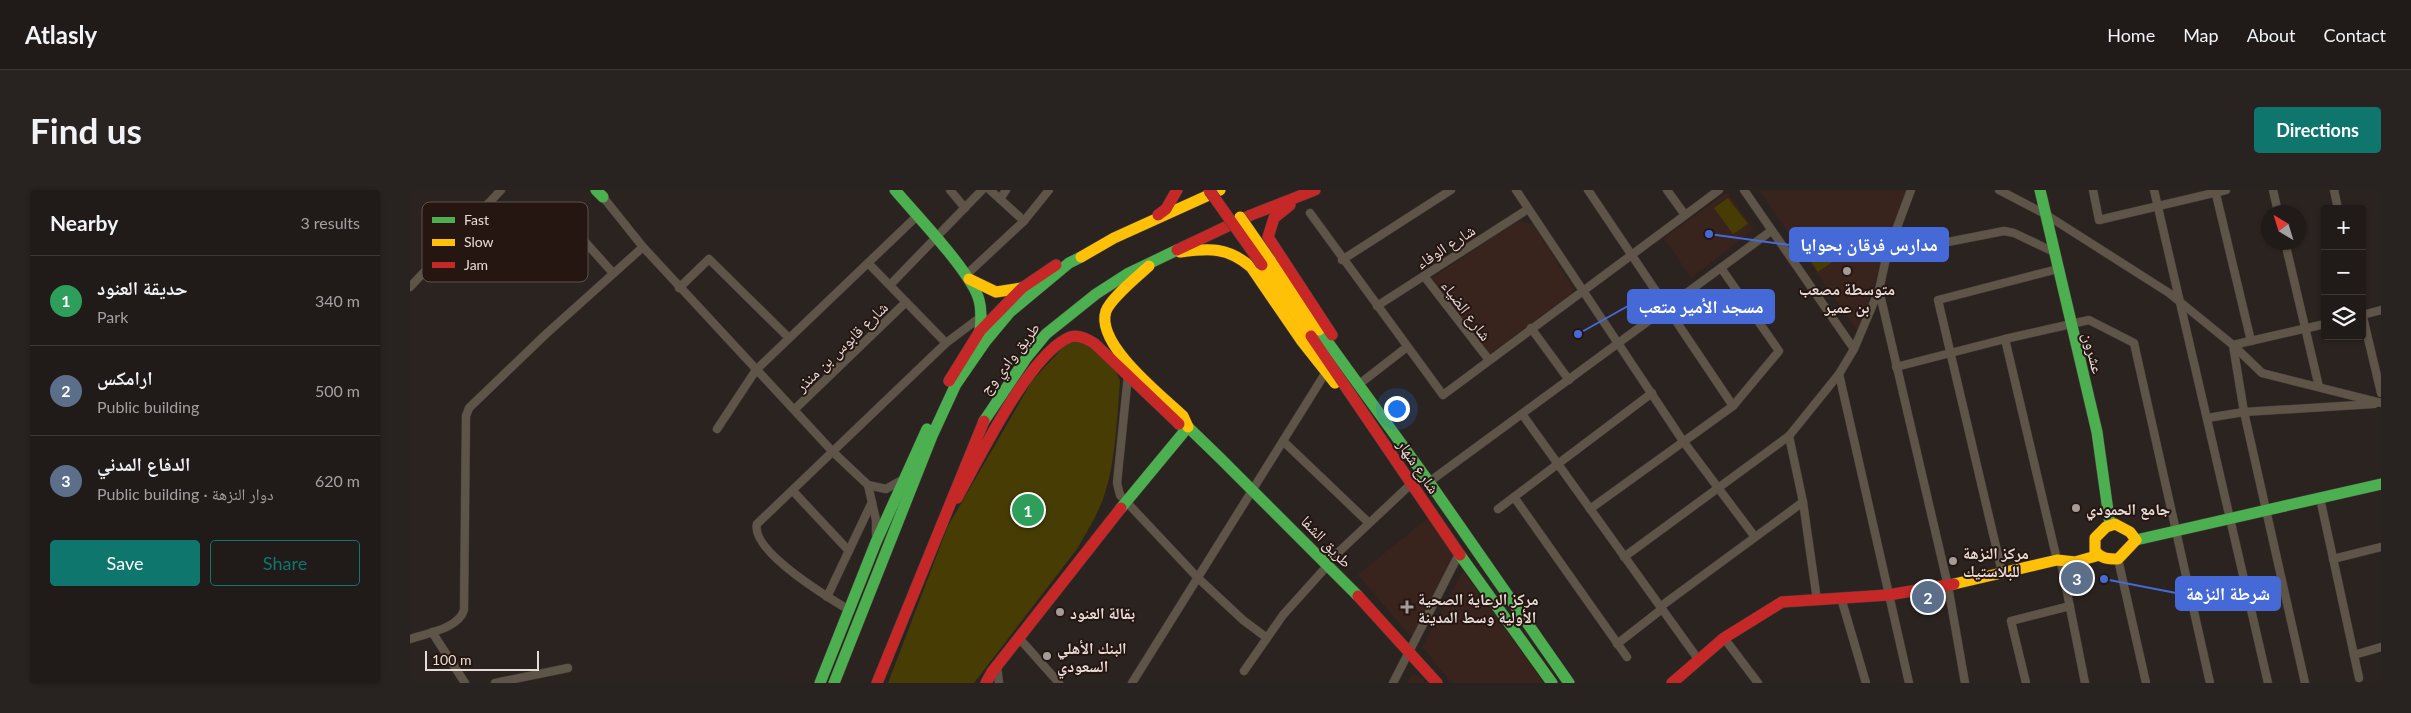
<!DOCTYPE html>
<meta charset="utf-8">
<style>
body{margin:0;font-family:Lato,"Noto Naskh Arabic",sans-serif;background:#282321;color:#f1f3f6}
.controls{position:absolute;right:15px;top:15px;display:grid;overflow:hidden;border-radius:5px;box-shadow:0 1px 4px #0004}
.controls button{width:45px;height:45px;display:grid;place-items:center;padding:0;border:0;border-bottom:1px solid #3d3837;background:#201a18;color:#f1f3f6;font:25px sans-serif}
.compass{position:absolute;left:1851px;top:15px;width:45px;height:45px;border-radius:50%;background:#201a18;box-shadow:0 1px 4px #0004;rotate:322deg}
.scale{position:absolute;left:15px;bottom:12px;width:114px;box-sizing:border-box;padding-left:5px;border:2px solid #e6dbd7;border-top:0;font-size:14px;line-height:18px;white-space:nowrap;color:#e6dbd7;-webkit-text-stroke:4px #261611;paint-order:stroke}
.you{position:absolute;left:986px;top:218px;width:18px;height:18px;margin:-12px;border:4px solid #fff;border-radius:50%;background:#1a73e8;box-shadow:0 0 0 8px #1a73e833}
.badge{display:grid;place-items:center;width:32px;height:32px;border-radius:50%;background:#0f766e;color:#fff;font-size:16px;font-weight:700}
.pin{position:absolute;translate:-50% -50%;border:2px solid #fff;box-shadow:0 1px 5px #0006}
.list{margin:0;padding:0;list-style:none}
h2{display:flex;justify-content:space-between;align-items:center;height:65px;margin:0;padding:0 20px;font-size:21px}
h2 small{font-size:16px;font-weight:400;color:#a2a1a2}
.list li{display:grid;grid-template-columns:32px 1fr auto;gap:15px;align-items:center;box-sizing:border-box;height:90px;padding:0 20px;border-top:1px solid #3d3837}
.list b{display:block;font-size:19px;white-space:nowrap}
.list p{margin:0;font-size:16px;white-space:nowrap;color:#a2a1a2}
.list em{font-size:16px;font-style:normal;color:#a2a1a2}
.actions{display:flex;gap:10px;padding:15px 20px}
.actions a{flex:1;padding:11px 0;border:1px solid #0f766e;border-radius:5px;text-align:center;font-size:18px;color:#0f766e}
.actions .main{background:#0f766e;color:#fff}
.icon{flex:none;width:28px;height:28px;fill:none;stroke:currentColor;stroke-width:2;stroke-linecap:round;stroke-linejoin:round}
.map{position:relative;flex:none;width:1971px;height:493px;overflow:hidden;border-radius:5px}
header{display:flex;align-items:center;gap:30px;box-sizing:border-box;height:70px;padding:0 25px;background:#201a18;border-bottom:1px solid #3d3837}
header strong{font-size:24px}
nav{display:flex;gap:28px;margin-inline-start:auto;font-size:18px}
.intro{display:flex;align-items:center;justify-content:space-between;box-sizing:border-box;height:120px;padding:0 30px}
h1{margin:0;font-size:35px}
.button{padding:12px 22px;border-radius:5px;background:#0f766e;color:#fff;font-size:18px;font-weight:700}
main{display:flex;gap:30px;padding:0 30px}
aside{flex:1;background:#201a18;border-radius:5px;box-shadow:0 1px 4px #0004}
.map>svg:first-child{display:block}
.built{fill:#38231d}
.green{fill:#473d04}
.lines{fill:none;stroke-linecap:round;stroke-linejoin:round}
.street-casing{stroke:#443e3a;stroke-width:9}
.fast-casing{stroke:#443e3a;stroke-width:12}
.slow-casing{stroke:#443e3a;stroke-width:12}
.jam-casing{stroke:#443e3a;stroke-width:12}
.street{stroke:#5f5448;stroke-width:8}
.fast{stroke:#4caf50;stroke-width:11}
.slow{stroke:#ffc107;stroke-width:11}
.jam{stroke:#c62828;stroke-width:11}
.slow-bridge-casing{stroke:#443e3a;stroke-width:12;stroke-linecap:butt}
.jam-bridge-casing{stroke:#443e3a;stroke-width:12;stroke-linecap:butt}
.slow-bridge{stroke:#ffc107;stroke-width:11}
.jam-bridge{stroke:#c62828;stroke-width:11}
.poi-dot{fill:#a59b97;stroke:#261611;stroke-width:2}
.labels{text-anchor:middle;dominant-baseline:central;stroke-width:4;stroke-linejoin:round;paint-order:stroke}
.street-label{font-size:16px;fill:#e6dbd7;stroke:#261611}
.poi-label{font-size:16px;font-weight:bold;fill:#e6dbd7;stroke:#261611;text-anchor:start}
.key{fill:#261611;stroke:#60514c;stroke-width:1}
.key-label{font-size:14px;fill:#e6dbd7}
.leader{fill:none;stroke:#456ad8;stroke-width:2}
.callout-dot{fill:#456ad8;stroke:#261611;stroke-width:2}
.callout{fill:#456ad8;stroke:#456ad8;stroke-width:2}
.callout-label{font-size:18px;text-anchor:middle;font-weight:bold;fill:#fff}
</style>
<header>
<strong>Atlasly</strong>
<nav><a>Home</a><a>Map</a><a>About</a><a>Contact</a></nav>
</header>
<div class="intro"><h1>Find us</h1><a class="button">Directions</a></div>
<main>
<aside>
<h2>Nearby<small>3 results</small></h2>
<ul class="list">
<li><span class="badge" style="background:#2e9e5b">1</span><div><b>حديقة العنود</b><p>Park</p></div><em>340 m</em></li>
<li><span class="badge" style="background:#5c6f8a">2</span><div><b>ارامكس</b><p>Public building</p></div><em>500 m</em></li>
<li><span class="badge" style="background:#5c6f8a">3</span><div><b>الدفاع المدني</b><p>Public building · دوار النزهة</p></div><em>620 m</em></li>
</ul>
<div class="actions"><a class="main">Save</a><a>Share</a></div>
</aside>
<div class="map">
<svg width="1971" height="493" viewBox="0 0 1971 493">
<rect width="100%" height="100%" fill="#2b2320"/>
<g class="built">
<polygon points="1349,0 1497,0 1448,142 1365,23"/>
<polygon points="1317,2 1344,39 1281,88 1254,48"/>
<polygon points="1113,31 1123,35 1164,99 1161,104 1081,164 1075,162 1020,89 1105,33"/>
<polygon points="1019,327 1044,366 1003,449 948,385"/>
<polygon points="1053,381 1134,493 1042,493 1012,457"/>
<polygon points="1002,484 1015,489 1014,493 997,493"/>
</g>
<g class="green">
<polygon points="1318,8 1338,34 1323,44 1304,18"/>
<polygon points="1427,40 1441,59 1408,82 1395,62"/>
<path d="M668 152C683 157 706 175 710 191 707 228 706 268 695 303 689 323 677 341 667 359L564 493H478L538 336 622 191 657 153Z"/>
</g>
<g class="lines">
<g class="street-casing">
<g id="street">
<polyline points="540,0 555,18"/>
<polyline points="580,0 614,31"/>
<polyline points="1106,0 1273,251 1345,347"/>
<polyline points="1178,0 1323,216"/>
<polyline points="1257,0 1275,25"/>
<polyline points="1334,0 1444,159"/>
<polyline points="1589,0 1635,24 1759,103 1823,155 1852,183 1971,213"/>
<polyline points="1683,0 1689,30 1816,0"/>
<polyline points="1744,0 1858,493"/>
<polyline points="1805,0 1841,151"/>
<polyline points="1863,0 1868,22"/>
<polyline points="1924,0 1928,19"/>
<polyline points="193,7 233,57 423,262 458,295 476,299 492,290"/>
<polyline points="590,9 596,0"/>
<polyline points="900,23 1033,205 1309,0"/>
<polyline points="1875,52 1909,197"/>
<polyline points="1477,64 1594,41 1604,43 1644,62"/>
<polyline points="100,68 148,26 151,25 203,83"/>
<polyline points="932,70 1041,0"/>
<polyline points="458,73 536,153"/>
<polyline points="556,85 614,31 639,0"/>
<polyline points="1014,86 1079,170"/>
<polyline points="480,95 572,0"/>
<polyline points="0,97 91,0"/>
<polyline points="269,98 299,69 379,148"/>
<polyline points="1469,100 1538,396 1555,493"/>
<polyline points="967,116 1118,19"/>
<polyline points="1952,123 1971,203"/>
<polyline points="1952,125 1971,120"/>
<polyline points="1121,138 1159,190"/>
<polyline points="1595,149 1647,370"/>
<polyline points="1486,177 1595,149 1679,130 1724,153 1800,493"/>
<polyline points="1429,184 1499,493"/>
<polyline points="718,185 707,293 710,305 788,388 833,430 857,448"/>
<polyline points="948,195 997,157"/>
<polyline points="385,219 496,112"/>
<polyline points="1112,224 1288,469"/>
<polyline points="1797,228 1834,222 1964,214"/>
<polyline points="307,239 346,180 506,27"/>
<polyline points="1379,246 1393,312 1407,410"/>
<polyline points="873,251 959,333"/>
<polyline points="1019,292 1361,41"/>
<polyline points="458,295 466,330 466,345"/>
<polyline points="383,301 439,361"/>
<polyline points="1104,307 1217,467"/>
<polyline points="1910,308 1949,488"/>
<polyline points="1088,319 1242,203"/>
<polyline points="1180,319 1323,216 1369,161 1311,78"/>
<polyline points="1214,367 1379,246 1429,184 1444,159 1469,100 1477,64 1501,0"/>
<polyline points="1708,369 1736,493"/>
<polyline points="1923,369 1971,357"/>
<polyline points="1651,372 1675,493"/>
<polyline points="917,373 1001,294"/>
<polyline points="1592,382 1528,110 1648,79"/>
<polyline points="417,407 462,312"/>
<polyline points="1431,408 1456,493"/>
<polyline points="1250,417 1393,312"/>
<path d="M439 420C419 408 340 361 347 334L536 153 572 126"/>
<polyline points="22,442 55,493"/>
<polyline points="609,448 649,493"/>
<polyline points="1314,448 1348,493"/>
<path d="M0 449C17 443 48 439 54 420L56 226 59 218 136 144 233 57"/>
<polyline points="1207,454 1252,419"/>
<polyline points="1944,465 1971,457"/>
<polyline points="587,476 589,493"/>
<polyline points="834,481 873,425 918,375"/>
<polyline points="85,493 158,478"/>
<polyline points="722,493 916,182"/>
<polyline points="983,493 1049,364"/>
<polyline points="1616,493 1601,431 1660,416"/>
<polyline points="1895,493 1834,222 1823,155 1915,134"/>
</g>
</g>
<g class="fast-casing">
<g id="fast">
<polyline points="186,0 193,7"/>
<path d="M485 0C506 25 562 83 569 110 572 121 571 130 570 141"/>
<polyline points="1630,0 1687,242 1700,335"/>
<polyline points="909,140 1019,292 1159,493"/>
<polyline points="574,231 617,167 636,144 686,104 717,84 767,60"/>
<polyline points="769,234 778,237 810,268 948,406"/>
<polyline points="711,318 778,237"/>
<polyline points="1726,350 1971,294"/>
<polyline points="1050,365 1142,493"/>
<polyline points="410,493 466,352 517,239"/>
<polyline points="424,493 522,246 546,194 575,152 600,122 659,73 671,67"/>
</g>
</g>
<g class="slow-casing">
<g id="slow">
<path d="M770 62C799 58 818 57 841 77L891 150 925 193"/>
<polyline points="671,67 704,48 810,0"/>
<polyline points="860,70 909,140"/>
<polyline points="852,75 901,146"/>
<path d="M739 76C728 86 701 108 696 121 685 154 751 205 773 226L778 237"/>
<polyline points="559,89 586,102 612,98"/>
<path d="M1705 334 1720 342 1726 350 1708 369C1698 369 1692 369 1685 361V348L1696 337Z"/>
<polyline points="1544,394 1647,370 1665,372 1686,366"/>
</g>
</g>
<g class="jam-casing">
<g id="jam">
<polyline points="880,15 864,28 858,47 922,145"/>
<polyline points="748,25 756,19 767,0"/>
<polyline points="767,60 841,25 905,0"/>
<polyline points="901,146 1050,365"/>
<polyline points="539,191 570,141 612,98 646,75"/>
<path d="M547 308C569 269 619 164 660 147 669 144 678 149 685 154L769 234"/>
<polyline points="948,406 1027,493"/>
<polyline points="467,493 574,231"/>
<polyline points="576,493 582,482 711,318"/>
<polyline points="1262,493 1314,448 1372,412 1478,405 1544,394"/>
</g>
</g>
<use href="#street" class="street"/>
<use href="#fast" class="fast"/>
<use href="#slow" class="slow"/>
<use href="#jam" class="jam"/>
<g class="slow-bridge-casing">
<polyline id="slow-bridge" points="830,27 860,70"/>
</g>
<g class="jam-bridge-casing">
<polyline id="jam-bridge" points="799,0 852,75"/>
</g>
<use href="#slow-bridge" class="slow-bridge"/>
<use href="#jam-bridge" class="jam-bridge"/>
</g>
<g class="poi-dot">
<circle cx="1437" cy="81" r="5"/>
<circle cx="1666" cy="318" r="5"/>
<circle cx="1543" cy="371" r="5"/>
<path d="M994.5 409.5h5v5h5v5h-5v5h-5v-5h-5v-5h5z"/>
<circle cx="650" cy="422" r="5"/>
<circle cx="637" cy="466" r="5"/>
</g>
<g class="labels">
<g class="street-label">
<text transform="translate(1035 56) rotate(-33)">شارع الوفاء</text>
<text transform="translate(1057 120) rotate(53)">شارع الضياء</text>
<text transform="translate(431 156) rotate(-44)">شارع قابوس بن منذر</text>
<text transform="translate(1684 163) rotate(76)">عشرون</text>
<text transform="translate(599 168) rotate(-52)">طريق وادي وج</text>
<text transform="translate(1009 276) rotate(56)">شارع شهار</text>
<text transform="translate(917 351) rotate(46)">طريق الشفا</text>
</g>
<g class="poi-label">
<text x="1437" y="98" text-anchor="middle">متوسطة مصعب<tspan x="1437" dy="18">بن عمير</tspan></text>
<text x="1676" y="318">جامع الحمودي</text>
<text x="1553" y="362">مركز النزهة<tspan x="1553" dy="18">للبلاستيك</tspan></text>
<text x="1008" y="408">مركز الرعاية الصحية<tspan x="1008" dy="18">الأولية وسط المدينة</tspan></text>
<text x="660" y="422">بقالة العنود</text>
<text x="647" y="457">البنك الأهلي<tspan x="647" dy="18">السعودي</tspan></text>
</g>
</g>
<rect x="12" y="12" width="166" height="80" rx="8" class="key"/>
<rect x="22" y="27" width="23" height="6" fill="#4caf50"/>
<rect x="22" y="49" width="23" height="7" fill="#ffc107"/>
<rect x="22" y="72" width="23" height="6" fill="#c62828"/>
<g class="key-label">
<text x="54" y="35">Fast</text>
<text x="54" y="57">Slow</text>
<text x="54" y="80">Jam</text>
</g>
<path class="leader" d="M1299 44L1380 55M1168 144L1218 116M1694 389L1766 403"/>
<g class="callout-dot">
<circle cx="1299" cy="44" r="5"/>
<circle cx="1168" cy="144" r="5"/>
<circle cx="1694" cy="389" r="5"/>
</g>
<g class="callout">
<rect x="1380" y="38" width="158" height="33" rx="5"/>
<rect x="1218" y="100" width="146" height="33" rx="5"/>
<rect x="1766" y="387" width="104" height="33" rx="5"/>
</g>
<g class="callout-label">
<text x="1459" y="61">مدارس فرقان بحوايا</text>
<text x="1291" y="123">مسجد الأمير متعب</text>
<text x="1818" y="410">شرطة النزهة</text>
</g>
</svg>
<div class="controls">
<button>+</button>
<button>−</button>
<button><svg class="icon" aria-label="layers" viewBox="0 0 24 24"><path d="M12 4l9 5-9 5-9-5zM3 14l9 5 9-5"/></svg></button>
</div>
<svg class="compass" viewBox="-18 -18 36 36"><path d="M0-13l5 13h-10z" fill="#e53935"/><path d="M0 13l5-13h-10z" fill="#a2a1a2"/></svg>
<div class="scale">100 m</div>
<div class="you"></div>
<div class="pin badge" style="left:618px;top:320px;background:#2e9e5b">1</div>
<div class="pin badge" style="left:1518px;top:407px;background:#5c6f8a">2</div>
<div class="pin badge" style="left:1667px;top:388px;background:#5c6f8a">3</div>
</div>
</main>
